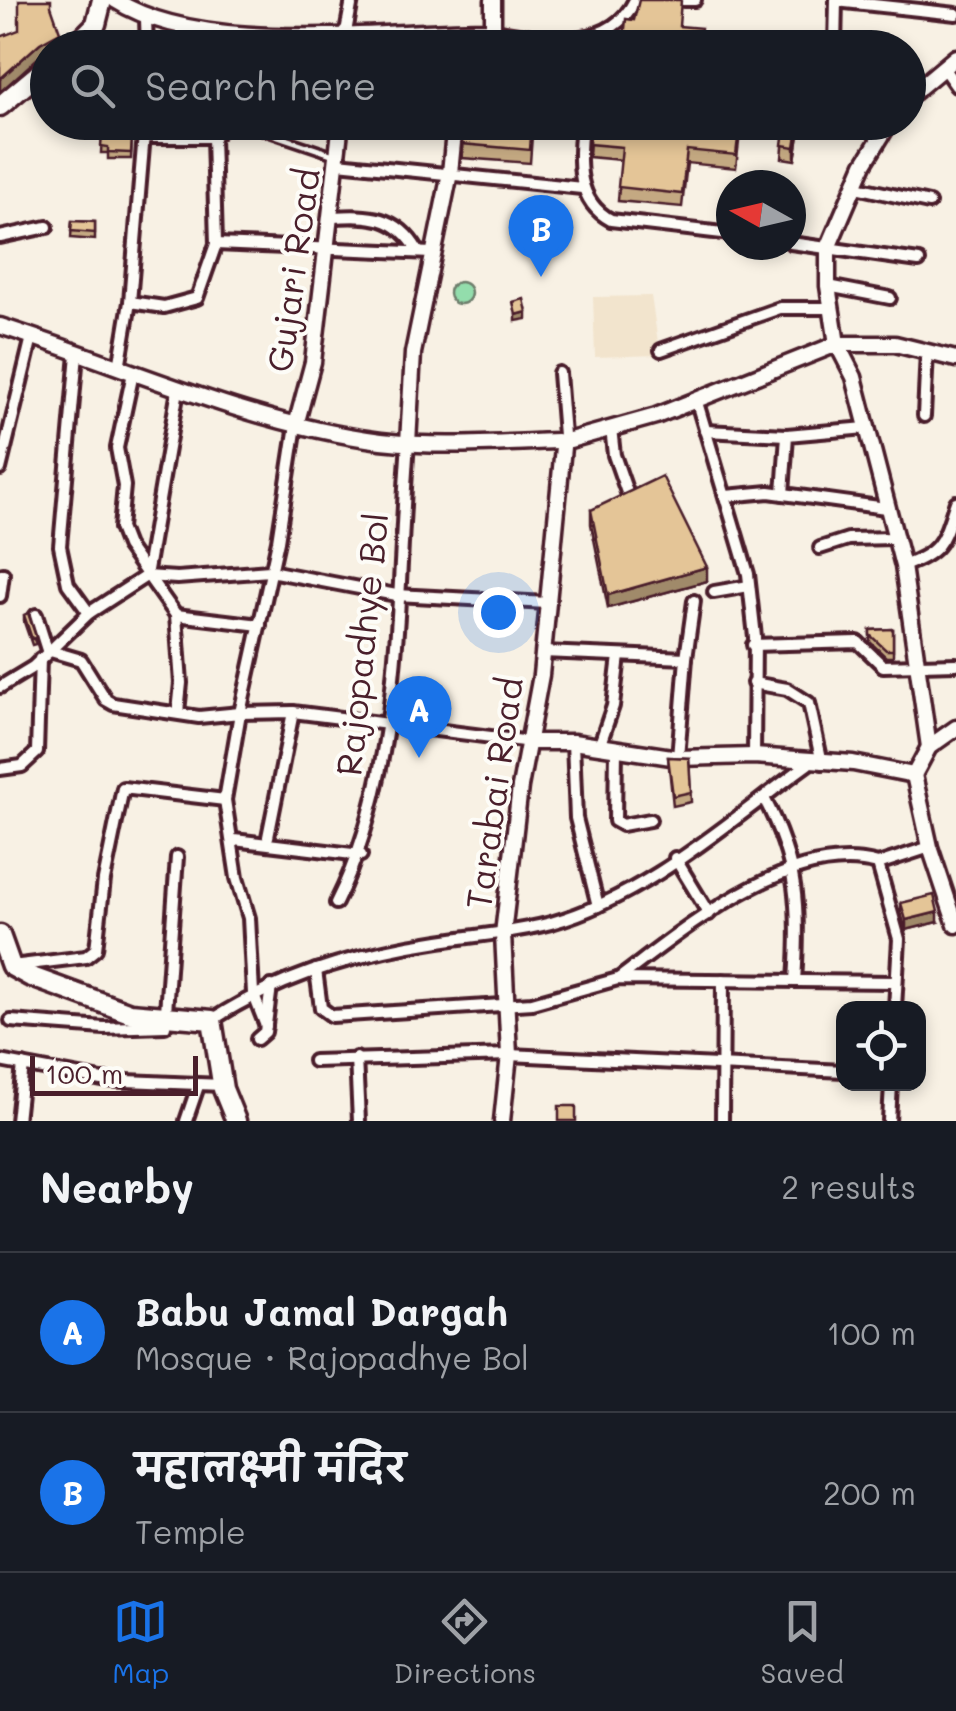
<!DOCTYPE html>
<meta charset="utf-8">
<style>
body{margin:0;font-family:Mali,"Playpen Sans Deva",sans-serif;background:#20242c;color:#f1f3f6}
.controls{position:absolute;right:30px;bottom:30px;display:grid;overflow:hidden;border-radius:20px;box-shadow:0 5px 15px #0003}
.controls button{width:90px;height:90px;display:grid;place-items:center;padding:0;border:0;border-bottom:2px solid #363941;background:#171b24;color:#f1f3f6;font:50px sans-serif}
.compass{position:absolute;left:716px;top:170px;width:90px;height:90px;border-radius:50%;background:#171b24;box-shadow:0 5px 15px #0003;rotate:278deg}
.scale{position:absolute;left:30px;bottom:25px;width:168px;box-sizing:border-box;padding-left:10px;border:5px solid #4a1f2b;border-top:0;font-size:28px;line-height:35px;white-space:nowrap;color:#4a1f2b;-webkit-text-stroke:8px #fdfcf7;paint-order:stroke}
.you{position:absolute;left:498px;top:612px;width:35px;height:35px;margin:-25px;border:8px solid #fff;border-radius:50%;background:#1a73e8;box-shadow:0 0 0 15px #1a73e833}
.badge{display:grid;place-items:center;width:65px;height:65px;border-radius:50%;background:#1a73e8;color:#fff;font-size:32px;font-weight:700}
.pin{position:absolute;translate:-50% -82px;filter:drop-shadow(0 2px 5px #0008)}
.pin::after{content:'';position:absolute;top:52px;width:35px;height:30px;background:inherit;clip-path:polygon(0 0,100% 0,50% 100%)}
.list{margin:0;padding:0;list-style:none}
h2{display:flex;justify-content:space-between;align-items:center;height:130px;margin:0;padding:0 40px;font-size:42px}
h2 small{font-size:32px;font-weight:400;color:#9ea1a6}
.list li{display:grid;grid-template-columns:65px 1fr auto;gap:30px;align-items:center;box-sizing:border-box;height:160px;padding:0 40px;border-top:2px solid #363941}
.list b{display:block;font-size:38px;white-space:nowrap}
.list p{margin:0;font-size:32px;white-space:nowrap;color:#9ea1a6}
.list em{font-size:32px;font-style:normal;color:#9ea1a6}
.icon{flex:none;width:55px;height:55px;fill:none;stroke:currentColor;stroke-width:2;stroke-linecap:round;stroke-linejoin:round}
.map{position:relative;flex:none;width:956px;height:1121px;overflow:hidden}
.search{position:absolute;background:#171b24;box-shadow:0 5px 15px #0003;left:30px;right:30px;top:30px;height:110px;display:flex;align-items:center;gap:25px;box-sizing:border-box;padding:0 35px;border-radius:55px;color:#9ea1a6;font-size:38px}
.sheet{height:450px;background:#171b24}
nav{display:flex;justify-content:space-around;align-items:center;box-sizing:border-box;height:140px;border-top:2px solid #363941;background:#171b24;font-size:28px;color:#9ea1a6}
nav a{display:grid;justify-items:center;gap:5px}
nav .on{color:#1a73e8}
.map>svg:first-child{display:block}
.built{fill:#f2e4cd}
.green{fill:#93ddac;stroke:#6e7e6c;stroke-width:2.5}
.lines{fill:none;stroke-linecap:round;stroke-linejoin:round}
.lane-casing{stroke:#4a1f2b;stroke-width:12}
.street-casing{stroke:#4a1f2b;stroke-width:18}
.secondary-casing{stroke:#4a1f2b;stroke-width:21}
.highway-casing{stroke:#4a1f2b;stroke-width:25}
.lane{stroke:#fdfcf7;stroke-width:5}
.street{stroke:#fdfcf7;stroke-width:10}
.secondary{stroke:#fdfcf7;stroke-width:14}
.highway{stroke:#fdfcf7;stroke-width:18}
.wall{fill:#c4a982;stroke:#4a1f2b;stroke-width:2.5}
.shaded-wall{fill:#a08a6a;stroke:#4a1f2b;stroke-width:2.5}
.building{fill:#e4c597;stroke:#4a1f2b;stroke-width:2.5}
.labels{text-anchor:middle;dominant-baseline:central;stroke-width:8;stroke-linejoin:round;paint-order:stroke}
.street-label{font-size:35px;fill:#4a1f2b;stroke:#fdfcf7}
</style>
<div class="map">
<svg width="956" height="1121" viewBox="0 0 956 1121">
<rect width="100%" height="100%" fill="#f8f1e4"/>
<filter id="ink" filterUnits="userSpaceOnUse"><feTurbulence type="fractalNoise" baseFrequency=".01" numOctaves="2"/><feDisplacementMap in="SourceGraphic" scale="20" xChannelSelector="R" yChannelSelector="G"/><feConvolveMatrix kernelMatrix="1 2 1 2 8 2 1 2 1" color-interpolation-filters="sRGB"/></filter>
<g filter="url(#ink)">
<polygon class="built" points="651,296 660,355 595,357 593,297"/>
<circle class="green" cx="460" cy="293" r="11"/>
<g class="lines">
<g class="lane-casing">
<polyline id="lane" points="254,128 334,155"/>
</g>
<g class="street-casing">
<g id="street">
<polyline points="683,0 695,0"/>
<polyline points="836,1 956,14"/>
<polyline points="146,19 147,48"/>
<path d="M493 30C543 38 609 54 635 0"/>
<polyline points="346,32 352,0"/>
<polyline points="835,48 836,0"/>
<polyline points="944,69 956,86"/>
<path d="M582 122C579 159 574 200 611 220L731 234"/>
<polyline points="145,137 213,137"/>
<polyline points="338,163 582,188"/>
<polyline points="856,187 929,203"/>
<path d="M332 217C370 215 397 215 418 251"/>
<polyline points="0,237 47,227"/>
<polyline points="791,243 919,261"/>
<polyline points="216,244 432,253"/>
<polyline points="828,286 890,298"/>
<polyline points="130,302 164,307 197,298 216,244 213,137 224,127 252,127 252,122"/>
<polyline points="661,350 780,308 831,308"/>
<polyline points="77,354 60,546 68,584 89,613"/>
<polyline points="119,368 130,302 145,122"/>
<polyline points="133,373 117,448 124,486 120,528 127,546 176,615 181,683 178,712"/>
<polyline points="559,373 564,435"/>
<polyline points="696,399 748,574 755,637 754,756"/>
<polyline points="924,416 927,351"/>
<polyline points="296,425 278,541 240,713 293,712 531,742"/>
<polyline points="611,428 614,455 629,498"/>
<polyline points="705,431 787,435"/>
<polyline points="0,469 32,337"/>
<polyline points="783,494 787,435 866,428"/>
<polyline points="726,496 769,492 886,508"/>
<polyline points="820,548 848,539 894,538"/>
<path d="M903 566C943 552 943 540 956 502"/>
<polyline points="146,576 177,578 270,571 396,595 547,603"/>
<polyline points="714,592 749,586"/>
<polyline points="0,596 3,574"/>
<polyline points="36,615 47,650 81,660 106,700 113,704 199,717 240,713 225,800 237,878 249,918 253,993 266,1026"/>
<polyline points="176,615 260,625"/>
<polyline points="753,645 858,642 883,666 956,664"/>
<polyline points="543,652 686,658 678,758"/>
<polyline points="686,658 694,601"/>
<polyline points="753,683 787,689 809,703 822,763"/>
<polyline points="0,687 33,667 89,613 146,576 178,390"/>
<polyline points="573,742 576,818 598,906"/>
<polyline points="599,747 613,706 619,656"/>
<polyline points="616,750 615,821 622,825 650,820"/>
<polyline points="0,769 22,766 37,752 40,659"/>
<path d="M764 798C798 863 800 909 795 981"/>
<polyline points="268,837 293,712"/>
<polyline points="234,840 361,855"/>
<polyline points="675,858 709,914"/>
<path d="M336 903C404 768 396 592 408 443"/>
<polyline points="12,966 86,957 96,949 104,880 123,788 225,800"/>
<polyline points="316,970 321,1008 332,1016 532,1003 618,979 896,982"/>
<path d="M618 979C685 929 790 840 878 864"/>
<polyline points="895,1008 899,939 878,864 930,847"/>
<path d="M212 1020C280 976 358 953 439 941 477 935 514 933 551 923 648 896 729 821 808 764"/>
<polyline points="11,1021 104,1028 165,1026 177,857"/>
<polyline points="257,1039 265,1032 271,986"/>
<polyline points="356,1058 359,1121"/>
<polyline points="0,1061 102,1080 222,1085"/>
<polyline points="314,1061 509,1055 844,1071"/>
<polyline points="17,1121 23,1065"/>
<polyline points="186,1121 198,1086"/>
<polyline points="722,1121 723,980"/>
<polyline points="889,1121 891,1084"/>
</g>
</g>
<g class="secondary-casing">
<g id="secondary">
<path d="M115 0C205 58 386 29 493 30V0"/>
<polyline points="345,48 346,32"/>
<polyline points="908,97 956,57"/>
<polyline points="890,122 864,164 828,248 828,286 837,344 854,377 903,566 929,747"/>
<path d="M0 326C127 366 248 424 381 441 440 448 499 443 557 441"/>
<polyline points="837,344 895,344 956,359"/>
<polyline points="296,425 313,362 341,122"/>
<polyline points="570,440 656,416 837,344"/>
<polyline points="408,443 413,353 450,173 455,122"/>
<polyline points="531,742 573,742 678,758 754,756 853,763 914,775"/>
<polyline points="914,775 930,847 956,925"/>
<polyline points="914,775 929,747 956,728"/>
<polyline points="502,1121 509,1055 503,934 520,787 541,675 563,447"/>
</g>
</g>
<g class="highway-casing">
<g id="highway">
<polyline points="72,48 96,24 102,0"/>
<polyline points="0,106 48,66"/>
<polyline points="0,935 11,966 29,976 130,1013 212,1020 223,1089 236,1121"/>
</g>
</g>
<use href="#lane" class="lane"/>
<use href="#street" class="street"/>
<use href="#secondary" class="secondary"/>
<use href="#highway" class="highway"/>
</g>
<g class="wall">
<polygon points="463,122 533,122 530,163 462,158"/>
<polygon points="591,122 801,122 795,160 782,158 785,126 741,124 736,168 687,163 682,207 618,201 621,160 589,157"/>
<polygon points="102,135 132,136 131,159 108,159 108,153 101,153"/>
<polygon points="72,221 95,222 95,240 71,238"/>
<polygon points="591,510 707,581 608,608 591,524"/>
<polygon points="24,615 36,644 32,645 24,622"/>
<polygon points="893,629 893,657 886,657 870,642 870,630"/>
<polygon points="668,757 689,758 691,802 673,806"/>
<polygon points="901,903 938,922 906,930 901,913"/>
</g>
<g class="shaded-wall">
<polygon points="60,32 60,46 56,48 48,48 48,52 40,56 0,92 0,79 40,43"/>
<polygon points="799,122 801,122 795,160 795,147"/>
<polygon points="527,312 527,319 516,321 516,315"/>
<polygon points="707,567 707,581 608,608 608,595"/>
<polygon points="938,912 938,922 906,930 906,920"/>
</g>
<g class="building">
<polygon points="19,0 51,0 51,6 60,32 40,43 0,79 0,37 19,30"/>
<polygon points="639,0 681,0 679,26 701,28 699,47 701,48 623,48 626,19 634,20"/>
<polygon points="468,41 558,47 468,48"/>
<polygon points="463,122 532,122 530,150 462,144"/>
<polygon points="591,122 740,122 736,155 687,150 682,194 618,187 622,147 589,144"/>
<polygon points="785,122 799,122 795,147 782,145"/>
<polygon points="102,135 132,136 131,153 108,152 108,147 101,146"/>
<polygon points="72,221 95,222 95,233 71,231"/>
<polygon points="524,299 527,312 516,315 513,302"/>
<polygon points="662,476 707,567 608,595 591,510"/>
<polygon points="28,613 36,637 32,639 24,615"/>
<polygon points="893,629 893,650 886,650 870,635 870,630"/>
<polygon points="668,757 689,758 691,792 673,796"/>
<polygon points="934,895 938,912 906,920 901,903"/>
<rect x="559" y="1106" width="17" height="15"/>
</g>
</g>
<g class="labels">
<g class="street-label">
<text transform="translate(292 270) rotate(-82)">Gujari Road</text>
<text transform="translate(361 644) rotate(-84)">Rajopadhye Bol</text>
<text transform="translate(493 793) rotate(-82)">Tarabai Road</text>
</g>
</g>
</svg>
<div class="controls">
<button><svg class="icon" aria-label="locate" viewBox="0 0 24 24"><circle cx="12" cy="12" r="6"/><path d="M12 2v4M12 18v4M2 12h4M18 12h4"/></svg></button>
</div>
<svg class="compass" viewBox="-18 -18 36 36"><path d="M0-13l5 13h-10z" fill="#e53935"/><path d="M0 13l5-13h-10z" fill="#9ea1a6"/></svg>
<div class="scale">100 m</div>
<div class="you"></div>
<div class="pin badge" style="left:419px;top:758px">A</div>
<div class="pin badge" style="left:541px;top:277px">B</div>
<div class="search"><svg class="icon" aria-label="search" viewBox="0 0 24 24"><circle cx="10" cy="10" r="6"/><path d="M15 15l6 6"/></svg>Search here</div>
</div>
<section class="sheet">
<h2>Nearby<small>2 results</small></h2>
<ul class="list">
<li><span class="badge">A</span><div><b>Babu Jamal Dargah</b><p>Mosque · Rajopadhye Bol</p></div><em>100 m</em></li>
<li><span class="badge">B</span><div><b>महालक्ष्मी मंदिर</b><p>Temple</p></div><em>200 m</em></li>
</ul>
</section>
<nav>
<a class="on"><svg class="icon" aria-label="map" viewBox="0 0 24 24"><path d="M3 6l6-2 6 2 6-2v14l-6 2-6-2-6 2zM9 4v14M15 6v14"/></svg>Map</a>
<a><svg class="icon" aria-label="directions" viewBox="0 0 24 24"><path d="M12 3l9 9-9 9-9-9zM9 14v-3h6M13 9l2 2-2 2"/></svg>Directions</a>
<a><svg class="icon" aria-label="saved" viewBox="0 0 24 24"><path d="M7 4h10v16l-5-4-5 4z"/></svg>Saved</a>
</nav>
